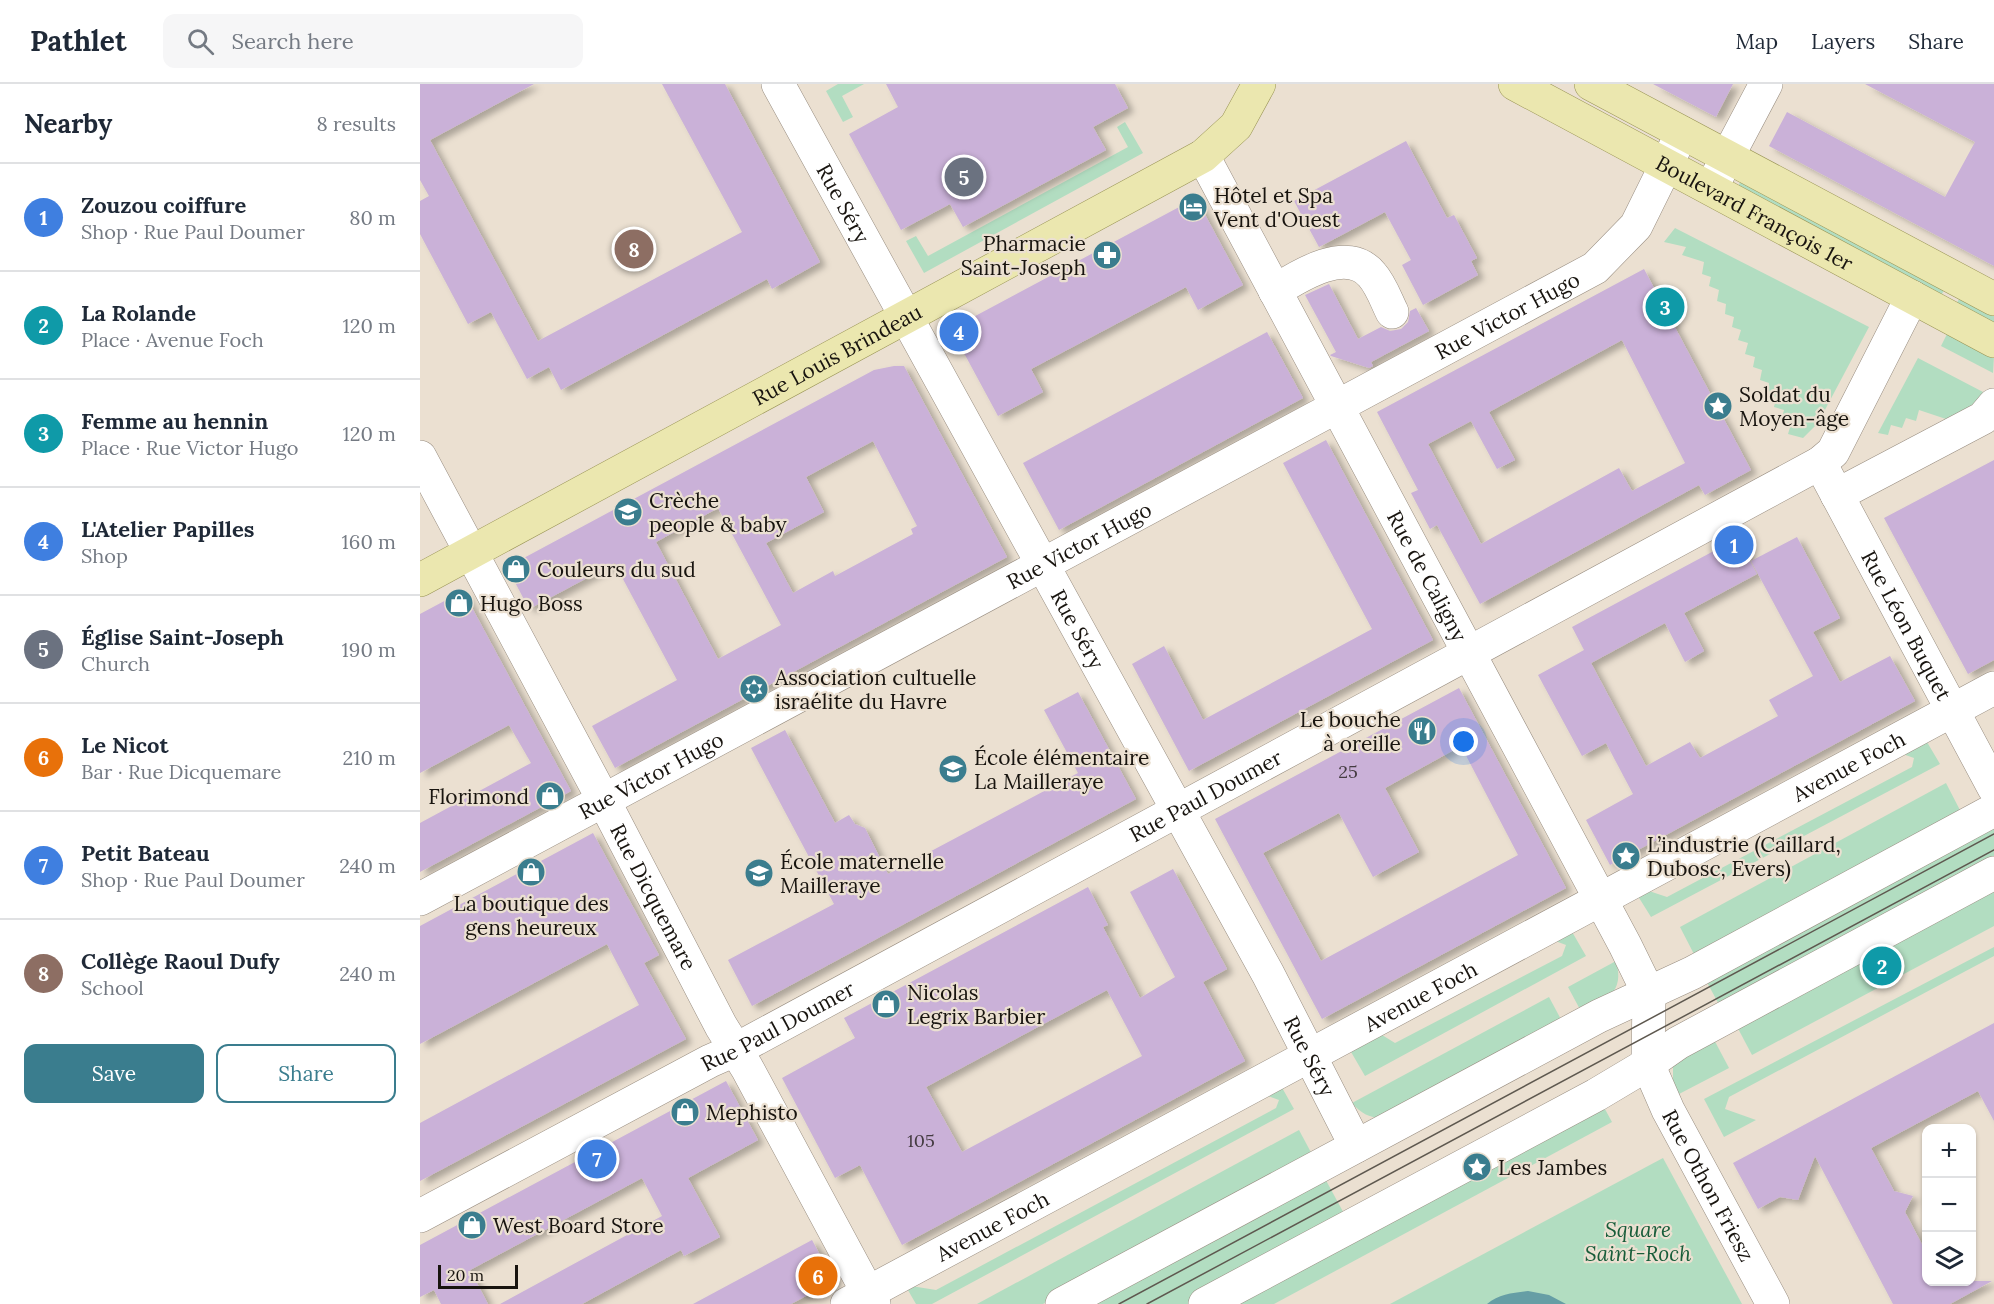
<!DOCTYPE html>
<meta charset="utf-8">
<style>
body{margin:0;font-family:Lora,serif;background:#f6f6f7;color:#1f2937}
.controls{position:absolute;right:18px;bottom:18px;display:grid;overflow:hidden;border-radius:12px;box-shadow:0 2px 4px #0004}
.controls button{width:54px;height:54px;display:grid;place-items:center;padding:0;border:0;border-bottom:2px solid #e0e1e3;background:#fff;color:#1f2937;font:30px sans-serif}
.scale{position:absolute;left:18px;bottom:15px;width:80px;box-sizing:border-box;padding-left:6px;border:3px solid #18140f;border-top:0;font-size:16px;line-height:21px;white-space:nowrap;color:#18140f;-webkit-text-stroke:4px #ebe0d1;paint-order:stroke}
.you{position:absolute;left:1044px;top:658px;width:21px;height:21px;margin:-15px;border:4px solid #fff;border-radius:50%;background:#1a73e8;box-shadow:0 0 0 9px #1a73e833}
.badge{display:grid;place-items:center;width:39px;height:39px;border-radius:50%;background:#3a7d8e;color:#fff;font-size:20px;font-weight:700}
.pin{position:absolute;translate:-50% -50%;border:3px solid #fff;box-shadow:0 2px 6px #0006}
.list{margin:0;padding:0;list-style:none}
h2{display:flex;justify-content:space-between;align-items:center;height:78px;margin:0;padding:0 24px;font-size:26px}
h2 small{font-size:20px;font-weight:400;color:#747a83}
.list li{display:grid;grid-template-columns:39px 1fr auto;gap:18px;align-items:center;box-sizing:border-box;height:108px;padding:0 24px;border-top:2px solid #e0e1e3}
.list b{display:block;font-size:22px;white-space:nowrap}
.list p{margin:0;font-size:20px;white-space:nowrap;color:#747a83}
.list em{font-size:20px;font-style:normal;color:#747a83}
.actions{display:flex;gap:12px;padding:18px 24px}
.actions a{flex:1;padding:14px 0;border:2px solid #3a7d8e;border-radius:12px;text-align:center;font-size:21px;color:#3a7d8e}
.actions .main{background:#3a7d8e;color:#fff}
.icon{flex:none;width:33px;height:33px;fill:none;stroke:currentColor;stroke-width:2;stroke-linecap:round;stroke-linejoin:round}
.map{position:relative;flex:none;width:1574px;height:1220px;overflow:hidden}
header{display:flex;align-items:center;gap:36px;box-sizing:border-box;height:84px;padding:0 30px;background:#fff;border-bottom:2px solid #e0e1e3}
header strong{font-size:28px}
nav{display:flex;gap:33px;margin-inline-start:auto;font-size:21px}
.search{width:420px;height:54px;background:#f6f6f7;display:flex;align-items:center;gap:15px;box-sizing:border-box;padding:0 21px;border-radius:12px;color:#747a83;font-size:22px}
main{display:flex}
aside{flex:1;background:#fff}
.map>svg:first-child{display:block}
.green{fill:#b2ddc1}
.water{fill:#669ea5}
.building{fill:#cab1d8;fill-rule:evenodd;filter:url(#shadow)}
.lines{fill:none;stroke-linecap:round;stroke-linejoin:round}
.minor-casing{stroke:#988d80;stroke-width:34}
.major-casing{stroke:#989354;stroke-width:34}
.minor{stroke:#fff;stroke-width:33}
.major{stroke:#ebe7af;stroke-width:33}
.tram{stroke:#5e584f;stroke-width:1.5}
.labels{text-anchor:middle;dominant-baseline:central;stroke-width:4.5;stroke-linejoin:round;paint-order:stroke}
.number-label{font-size:18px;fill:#443b41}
.poi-label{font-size:21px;fill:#18140f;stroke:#ebe0d1;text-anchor:start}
.street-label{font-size:21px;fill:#18140f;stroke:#ebe0d1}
.park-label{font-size:21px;font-style:italic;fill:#185d3a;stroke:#ebe0d1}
</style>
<header>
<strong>Pathlet</strong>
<div class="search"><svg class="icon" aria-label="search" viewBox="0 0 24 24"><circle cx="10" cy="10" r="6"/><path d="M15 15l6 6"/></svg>Search here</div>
<nav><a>Map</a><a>Layers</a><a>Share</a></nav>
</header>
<main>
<aside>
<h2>Nearby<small>8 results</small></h2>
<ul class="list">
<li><span class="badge" style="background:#3f7fe0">1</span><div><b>Zouzou coiffure</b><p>Shop · Rue Paul Doumer</p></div><em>80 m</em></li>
<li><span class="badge" style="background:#0f9aa8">2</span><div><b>La Rolande</b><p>Place · Avenue Foch</p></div><em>120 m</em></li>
<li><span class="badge" style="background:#0f9aa8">3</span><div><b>Femme au hennin</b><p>Place · Rue Victor Hugo</p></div><em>120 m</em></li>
<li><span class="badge" style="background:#3f7fe0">4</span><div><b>L'Atelier Papilles</b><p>Shop</p></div><em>160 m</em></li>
<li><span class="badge" style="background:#6b7280">5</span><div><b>Église Saint-Joseph</b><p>Church</p></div><em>190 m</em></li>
<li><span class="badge" style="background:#e8710a">6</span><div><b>Le Nicot</b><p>Bar · Rue Dicquemare</p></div><em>210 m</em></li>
<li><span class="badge" style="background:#3f7fe0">7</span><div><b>Petit Bateau</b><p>Shop · Rue Paul Doumer</p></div><em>240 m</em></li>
<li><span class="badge" style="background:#8d6e63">8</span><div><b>Collège Raoul Dufy</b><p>School</p></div><em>240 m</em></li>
</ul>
<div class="actions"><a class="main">Save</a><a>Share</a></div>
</aside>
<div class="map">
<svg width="1574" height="1220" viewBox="0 0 1574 1220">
<defs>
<filter id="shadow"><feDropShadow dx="6" dy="4" stdDeviation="3" flood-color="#0004"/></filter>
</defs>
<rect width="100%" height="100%" fill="#ebe0d1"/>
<g class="green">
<polygon points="418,0 444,0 422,12 433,33 423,38 406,7"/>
<polygon points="705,38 723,69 504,189 486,157 496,152 508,172 708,63 697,43"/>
<polygon points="1327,96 1526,202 1520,214 1317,106 1320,98"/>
<polygon points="1255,144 1449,243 1398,339 1383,354 1368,350 1371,340 1361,337 1364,326 1354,323 1356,313 1346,309 1349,299 1340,296 1342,286 1333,283 1335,273 1325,270 1328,259 1318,256 1321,246 1312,243 1314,233 1305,230 1306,220 1297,217 1299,206 1289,202 1291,193 1282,190 1284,178 1262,171 1266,163 1244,158"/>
<polygon points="1542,210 1574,227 1574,242 1535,222"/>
<polygon points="1529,246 1574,272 1573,289 1521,262"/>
<polygon points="1498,274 1563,308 1557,319 1535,338 1499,326 1496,337 1486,334 1482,344 1471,341 1468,351 1458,349"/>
<polygon points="1504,653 1520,680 1231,833 1216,809 1223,805 1247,813 1492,683 1494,674 1477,668"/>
<polygon points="1526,699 1543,732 1277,876 1260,843"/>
<polygon points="1574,735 1574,780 1302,926 1283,891"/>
<polygon points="1574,799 1574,842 1332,971 1314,937"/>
<polygon points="1151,846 1166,872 945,992 927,961 954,946 975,959 1142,872 1146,861 1130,855"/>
<polygon points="1574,863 1574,872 1309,1013 1305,1025 1336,1036 1304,1053 1284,1015"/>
<path d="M1196 877C1205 909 1186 915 1163 931L1148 903Z"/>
<path d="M1129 913 1144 941 964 1035C949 1033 941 1030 932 1019Z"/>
<polygon points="1291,950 1309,984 1259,1010 1253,996 1253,982"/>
<polygon points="860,1000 874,1025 512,1220 496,1220 485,1201 516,1206 856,1024 859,1016 842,1010"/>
<polygon points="1180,1016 1192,1038 854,1220 801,1220"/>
<polygon points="879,1046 894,1074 623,1220 557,1220"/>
<polygon points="1243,1074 1322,1220 970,1220"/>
<polygon points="902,1089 927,1135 768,1220 657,1220"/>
</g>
<path class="water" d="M1108 1207 1129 1211 1146 1220H1067C1079 1210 1092 1209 1108 1207Z"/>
<g class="building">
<polygon points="0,0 114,0 10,56 118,257 322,148 242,0 305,0 400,178 352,205 347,195 141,306 129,283 107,295 71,228 48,240 0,150 0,117 9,112 0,96"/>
<polygon points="466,0 695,0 708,24 673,43 686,66 543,143 530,120 481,146 429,50 478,23"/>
<polygon points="1233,0 1313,0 1296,33"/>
<polygon points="1445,0 1574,0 1574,182 1349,62 1367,28 1525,113 1555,58"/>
<polygon points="986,57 1027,134 1034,131 1057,174 1051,177 1058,191 1003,221 982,181 991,176 965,128 899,163 874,117"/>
<polygon points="776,114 823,201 778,226 766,203 611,285 623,308 578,332 531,245"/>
<path d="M1224 185 1331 386 1285 411 1279 401 1060 520 1017 441 1010 445 991 409 998 406 957 328ZM1202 256 1265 379 1212 407 1199 384 1061 460 1008 360 1051 337 1077 385 1095 376 1069 328Z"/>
<polygon points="909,200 938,255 961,243 970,247 981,245 988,238 990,227 996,224 1009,247 951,278 953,282 949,284 911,272 910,271 916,268 885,211"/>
<polygon points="847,248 883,314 639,446 603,379"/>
<path d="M474 282H484L587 473 195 684 172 642 257 596 204 497 195 479 109 525 87 483 454 286ZM453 357 497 442 491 445 493 450 415 492 413 487 373 509 346 459 404 428 386 393ZM298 424 361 541 298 575 236 458Z"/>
<polygon points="906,356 1013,556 769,687 712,580 744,562 783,636 952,545 863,379"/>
<polygon points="1574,376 1574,576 1548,590 1464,434"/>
<polygon points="1377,453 1420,534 1393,548 1420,598 1470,572 1495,617 1190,781 1166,736 1213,710 1186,659 1162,672 1118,591 1164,566 1152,543 1318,454 1337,490 1264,529 1284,567 1265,578 1245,539 1171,579 1226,682 1270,658 1280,674 1358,632 1349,616 1393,592 1331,477"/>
<polygon points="43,507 151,707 0,788 0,739 111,679 89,641 0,689 0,530"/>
<path d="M1039 604 1146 804 902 935 795 735ZM1041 662 1098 771 901 877 843 769 919 729 953 793 982 777 999 768 965 704Z"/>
<polygon points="658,608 716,715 332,922 308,876 414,820 331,664 365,646 415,739 429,731 435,740 445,744 468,790 658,689 624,626"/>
<polygon points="173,749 239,871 224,879 266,955 0,1097 0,1039 219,921 187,860 0,960 0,842"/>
<path d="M753 785 807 885 783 898 825 977 482 1161 440 1081 415 1094 362 994 435 954 424 934 668 803 688 841 683 843 720 914 755 893 710 808ZM687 906 722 972 542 1068 506 1003Z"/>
<polygon points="1574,939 1574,1037 1558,1007 1451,1064 1474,1107 1493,1112 1485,1128 1506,1168 1506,1197 1572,1197 1530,1220 1473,1220 1395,1072 1378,1116 1360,1113 1338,1125 1313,1079"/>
<polygon points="306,997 338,1056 268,1094 300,1153 264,1172 261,1166 162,1220 80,1220 242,1132 222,1094 50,1186 68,1220 21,1220 14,1206 0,1213 0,1161"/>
<polygon points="392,1156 414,1197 371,1220 273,1220"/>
</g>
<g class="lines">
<g class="minor-casing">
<g id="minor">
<path id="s1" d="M358 0 848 890 936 1062"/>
<path id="s2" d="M783 72 1205 861 1229 910 1228 980 1248 1026 1353 1220"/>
<polyline points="1291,104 1346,0"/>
<path d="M855 207C880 191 928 161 952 191 961 201 966 216 972 228"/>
<path id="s3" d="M0 373 184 717 301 942 327 984 454 1220"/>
<path id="s4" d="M1400 379 1574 704"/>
<polyline points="1417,411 1563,334 1574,321"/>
<path id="s5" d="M0 815 1175 184 1216 142 1262 49"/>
<path id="s6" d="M0 1132 290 977 315 966 1400 379 1413 368 1492 213"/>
<path id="s7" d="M427 1220 1574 604"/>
<polyline points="642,1220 1179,932 1272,889 1574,726"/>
<polyline points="785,1220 1176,1011 1228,980 1258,959 1574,789"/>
</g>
</g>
<g class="major-casing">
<g id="major">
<path id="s8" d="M1095 0 1574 257"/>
<polyline points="1171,0 1574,215"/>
<path id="s9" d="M0 496 783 72 816 42 839 0"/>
</g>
</g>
<use href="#minor" class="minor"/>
<use href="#major" class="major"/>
<g class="tram">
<polyline points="699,1220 1574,750"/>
<polyline points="727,1220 1574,766"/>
</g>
</g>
<defs>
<g id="hotel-disc" transform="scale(1.5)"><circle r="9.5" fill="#3a7d8e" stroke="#ebe0d1"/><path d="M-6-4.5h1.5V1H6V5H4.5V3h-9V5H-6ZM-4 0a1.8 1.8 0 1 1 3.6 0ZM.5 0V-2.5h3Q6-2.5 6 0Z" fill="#fff"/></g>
<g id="pharmacy-disc" transform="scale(1.5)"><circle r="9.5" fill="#3a7d8e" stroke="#ebe0d1"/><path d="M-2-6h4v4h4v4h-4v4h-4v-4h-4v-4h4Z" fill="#fff"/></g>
<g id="sight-disc" transform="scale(1.5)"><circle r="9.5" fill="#3a7d8e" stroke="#ebe0d1"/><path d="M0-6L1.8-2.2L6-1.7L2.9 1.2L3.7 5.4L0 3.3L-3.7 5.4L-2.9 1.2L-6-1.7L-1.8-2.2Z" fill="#fff"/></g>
<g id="school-disc" transform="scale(1.5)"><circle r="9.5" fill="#3a7d8e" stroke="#ebe0d1"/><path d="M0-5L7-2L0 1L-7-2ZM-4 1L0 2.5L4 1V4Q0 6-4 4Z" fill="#fff"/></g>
<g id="shop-disc" transform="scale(1.5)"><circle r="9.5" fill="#3a7d8e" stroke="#ebe0d1"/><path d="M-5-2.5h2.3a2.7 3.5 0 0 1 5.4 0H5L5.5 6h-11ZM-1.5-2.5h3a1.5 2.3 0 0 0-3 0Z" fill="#fff"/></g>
<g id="synagogue-disc" transform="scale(1.5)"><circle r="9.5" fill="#3a7d8e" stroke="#ebe0d1"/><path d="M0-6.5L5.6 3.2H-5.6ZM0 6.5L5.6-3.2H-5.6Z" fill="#fff"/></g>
<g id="restaurant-disc" transform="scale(1.5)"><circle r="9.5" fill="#3a7d8e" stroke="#ebe0d1"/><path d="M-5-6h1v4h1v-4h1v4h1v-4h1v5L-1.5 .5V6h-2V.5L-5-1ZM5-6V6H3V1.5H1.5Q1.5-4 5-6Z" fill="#fff"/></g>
</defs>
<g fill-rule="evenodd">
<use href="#hotel-disc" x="773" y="123"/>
<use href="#pharmacy-disc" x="687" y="171"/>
<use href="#sight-disc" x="1298" y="322"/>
<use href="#school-disc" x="208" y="428"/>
<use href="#shop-disc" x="96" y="485"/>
<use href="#shop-disc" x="39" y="519"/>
<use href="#synagogue-disc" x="334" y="605"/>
<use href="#restaurant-disc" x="1002" y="647"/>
<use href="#school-disc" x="533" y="685"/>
<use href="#shop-disc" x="130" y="712"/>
<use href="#sight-disc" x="1206" y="772"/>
<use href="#shop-disc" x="111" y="788"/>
<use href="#school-disc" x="339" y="789"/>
<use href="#shop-disc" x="466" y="920"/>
<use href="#shop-disc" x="265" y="1028"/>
<use href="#sight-disc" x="1057" y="1083"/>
<use href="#shop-disc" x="52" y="1141"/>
</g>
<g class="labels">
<g class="number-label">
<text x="928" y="687">25</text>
<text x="501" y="1056">105</text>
</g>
<g class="poi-label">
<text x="794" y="111">Hôtel et Spa<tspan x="794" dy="24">Vent d'Ouest</tspan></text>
<text x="666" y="159" text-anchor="end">Pharmacie<tspan x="666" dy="24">Saint-Joseph</tspan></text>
<text x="1319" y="310">Soldat du<tspan x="1319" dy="24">Moyen-âge</tspan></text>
<text x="229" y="416">Crèche<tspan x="229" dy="24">people &amp; baby</tspan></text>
<text x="117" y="485">Couleurs du sud</text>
<text x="60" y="519">Hugo Boss</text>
<text x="355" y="593">Association cultuelle<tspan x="355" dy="24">israélite du Havre</tspan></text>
<text x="981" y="635" text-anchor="end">Le bouche<tspan x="981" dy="24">à oreille</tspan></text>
<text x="554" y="673">École élémentaire<tspan x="554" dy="24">La Mailleraye</tspan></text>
<text x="109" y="712" text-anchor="end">Florimond</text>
<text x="1227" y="760">L’industrie (Caillard,<tspan x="1227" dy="24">Dubosc, Evers)</tspan></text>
<text x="360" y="777">École maternelle<tspan x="360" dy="24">Mailleraye</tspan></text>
<text x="111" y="819" text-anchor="middle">La boutique des<tspan x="111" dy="24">gens heureux</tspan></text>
<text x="487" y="908">Nicolas<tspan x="487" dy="24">Legrix Barbier</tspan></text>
<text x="286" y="1028">Mephisto</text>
<text x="1078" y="1083">Les Jambes</text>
<text x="73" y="1141">West Board Store</text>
</g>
<g class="street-label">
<text stroke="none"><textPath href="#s1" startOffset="136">Rue Séry</textPath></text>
<text stroke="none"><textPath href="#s8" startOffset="272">Boulevard François 1er</textPath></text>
<text stroke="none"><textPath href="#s5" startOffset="1234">Rue Victor Hugo</textPath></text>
<text stroke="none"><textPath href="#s9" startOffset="474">Rue Louis Brindeau</textPath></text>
<text stroke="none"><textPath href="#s5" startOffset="748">Rue Victor Hugo</textPath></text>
<text stroke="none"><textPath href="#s2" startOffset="476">Rue de Caligny</textPath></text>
<text stroke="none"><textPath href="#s4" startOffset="184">Rue Léon Buquet</textPath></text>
<text stroke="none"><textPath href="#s1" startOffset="622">Rue Séry</textPath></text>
<text stroke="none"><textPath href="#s7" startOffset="1137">Avenue Foch</textPath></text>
<text stroke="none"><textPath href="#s5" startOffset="262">Rue Victor Hugo</textPath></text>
<text stroke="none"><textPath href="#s6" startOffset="891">Rue Paul Doumer</textPath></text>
<text stroke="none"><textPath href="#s3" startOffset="498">Rue Dicquemare</textPath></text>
<text stroke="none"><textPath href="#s7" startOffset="651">Avenue Foch</textPath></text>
<text stroke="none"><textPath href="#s6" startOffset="405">Rue Paul Doumer</textPath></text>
<text stroke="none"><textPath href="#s1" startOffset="1108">Rue Séry</textPath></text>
<text stroke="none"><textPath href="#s2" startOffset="1155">Rue Othon Friesz</textPath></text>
<text stroke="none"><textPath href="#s7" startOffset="165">Avenue Foch</textPath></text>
</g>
<g class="park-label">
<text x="1218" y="1145">Square<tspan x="1218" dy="24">Saint-Roch</tspan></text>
</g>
</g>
</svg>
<div class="controls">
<button>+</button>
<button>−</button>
<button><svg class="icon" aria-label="layers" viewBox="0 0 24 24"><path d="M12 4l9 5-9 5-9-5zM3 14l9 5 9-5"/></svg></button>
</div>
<div class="scale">20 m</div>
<div class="you"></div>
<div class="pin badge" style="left:1314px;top:461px;background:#3f7fe0">1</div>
<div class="pin badge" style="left:1462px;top:882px;background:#0f9aa8">2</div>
<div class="pin badge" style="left:1245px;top:223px;background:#0f9aa8">3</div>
<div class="pin badge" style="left:539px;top:248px;background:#3f7fe0">4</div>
<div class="pin badge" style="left:544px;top:93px;background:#6b7280">5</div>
<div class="pin badge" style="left:398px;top:1192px;background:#e8710a">6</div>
<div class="pin badge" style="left:177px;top:1075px;background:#3f7fe0">7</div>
<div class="pin badge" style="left:214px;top:165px;background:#8d6e63">8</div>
</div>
</main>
